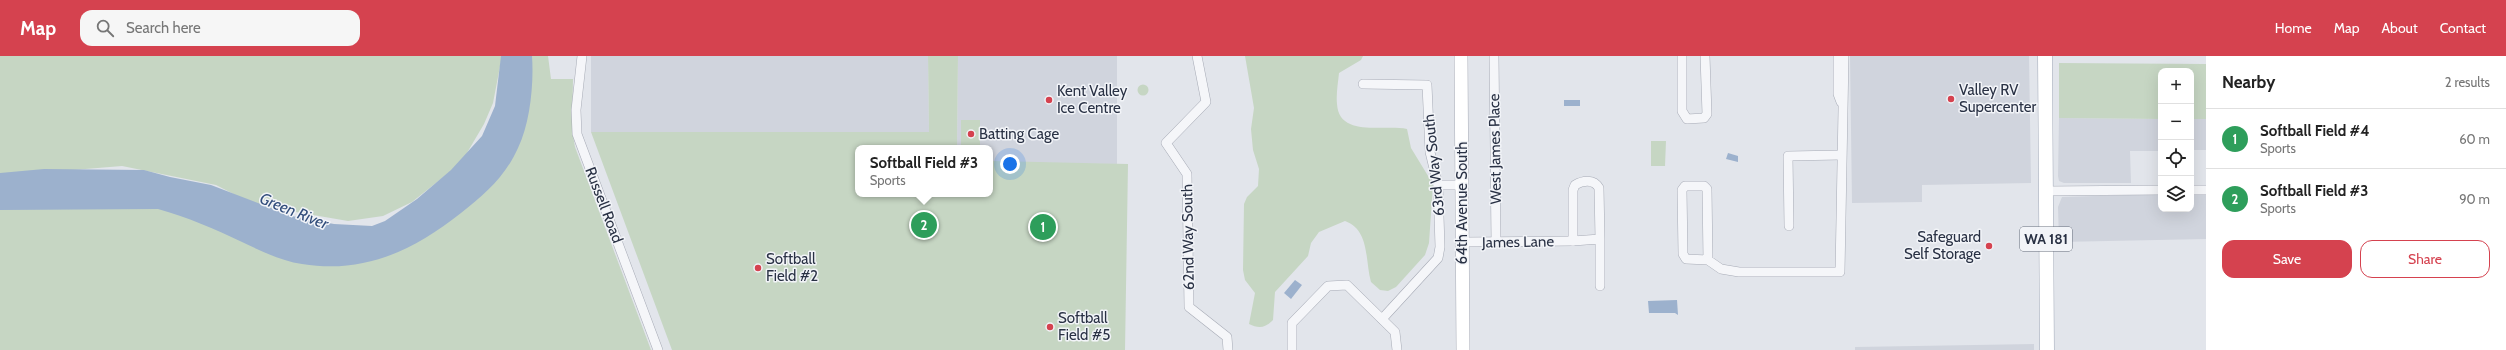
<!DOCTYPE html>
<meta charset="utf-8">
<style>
body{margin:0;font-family:Cabin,sans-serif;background:#f6f6f6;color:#222}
.controls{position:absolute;right:12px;top:12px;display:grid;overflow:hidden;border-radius:8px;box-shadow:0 4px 16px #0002}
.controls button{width:36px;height:36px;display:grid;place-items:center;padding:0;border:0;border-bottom:1px solid #e0e0e0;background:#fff;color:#222;font:20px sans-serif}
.you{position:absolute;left:1010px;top:108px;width:14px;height:14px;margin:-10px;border:3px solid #fff;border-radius:50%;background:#1a73e8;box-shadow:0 0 0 6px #1a73e833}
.badge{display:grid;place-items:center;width:26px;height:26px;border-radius:50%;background:#d5424f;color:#fff;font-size:13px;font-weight:700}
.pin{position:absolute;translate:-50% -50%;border:2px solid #fff;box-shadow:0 1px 4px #0006}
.popup{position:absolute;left:855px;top:89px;width:138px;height:52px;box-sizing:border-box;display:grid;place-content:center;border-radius:8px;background:#fff;filter:drop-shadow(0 1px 3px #0005);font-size:13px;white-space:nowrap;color:#767676}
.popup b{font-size:15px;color:#222}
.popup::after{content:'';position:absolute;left:50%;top:100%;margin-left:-8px;border:8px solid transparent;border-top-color:#fff}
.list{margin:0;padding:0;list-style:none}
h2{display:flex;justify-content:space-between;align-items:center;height:52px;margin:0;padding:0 16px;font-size:17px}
h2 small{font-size:13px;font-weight:400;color:#767676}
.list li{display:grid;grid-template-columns:26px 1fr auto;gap:12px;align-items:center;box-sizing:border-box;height:60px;padding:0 16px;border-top:1px solid #e0e0e0}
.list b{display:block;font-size:15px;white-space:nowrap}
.list p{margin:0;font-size:13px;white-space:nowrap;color:#767676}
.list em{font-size:13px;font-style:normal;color:#767676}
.actions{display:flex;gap:8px;padding:12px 16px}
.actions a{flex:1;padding:9px 0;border:1px solid #d5424f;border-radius:12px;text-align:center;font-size:14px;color:#d5424f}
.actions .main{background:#d5424f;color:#fff}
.icon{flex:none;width:22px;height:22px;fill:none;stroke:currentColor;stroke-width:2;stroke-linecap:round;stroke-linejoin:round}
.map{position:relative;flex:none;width:2206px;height:294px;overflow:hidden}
header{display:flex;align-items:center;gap:24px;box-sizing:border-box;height:56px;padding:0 20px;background:#d5424f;color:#fff}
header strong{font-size:19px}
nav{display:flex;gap:22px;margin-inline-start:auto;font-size:14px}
.search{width:280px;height:36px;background:#f6f6f6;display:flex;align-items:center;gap:10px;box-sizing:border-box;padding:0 14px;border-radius:12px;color:#767676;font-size:15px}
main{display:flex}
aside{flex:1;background:#fff}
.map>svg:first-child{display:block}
.built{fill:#d0d4dd}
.green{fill:#c6d6c3}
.water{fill:#9cb1cd}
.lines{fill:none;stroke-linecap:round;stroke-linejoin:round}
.street-casing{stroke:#a7abb6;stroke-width:10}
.secondary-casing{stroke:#a7abb6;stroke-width:14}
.primary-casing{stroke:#a1a9b8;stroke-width:15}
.street{stroke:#f5f6f9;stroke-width:9}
.secondary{stroke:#fff;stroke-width:13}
.primary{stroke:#fff;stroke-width:14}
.poi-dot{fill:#d5424f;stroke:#f2f4f8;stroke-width:1.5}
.labels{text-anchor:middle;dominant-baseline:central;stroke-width:3;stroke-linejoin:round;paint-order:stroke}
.shield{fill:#f2f4f8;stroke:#656c7a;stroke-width:1}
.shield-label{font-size:14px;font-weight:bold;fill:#293144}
.poi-label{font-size:15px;fill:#293144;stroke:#f2f4f8;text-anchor:start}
.street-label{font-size:15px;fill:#293144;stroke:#f2f4f8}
.water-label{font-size:16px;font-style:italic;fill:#314d7b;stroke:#f2f4f8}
</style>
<header>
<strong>Map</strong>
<div class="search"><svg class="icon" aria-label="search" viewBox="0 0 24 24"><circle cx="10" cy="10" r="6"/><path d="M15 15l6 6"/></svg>Search here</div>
<nav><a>Home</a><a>Map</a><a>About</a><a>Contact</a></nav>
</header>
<main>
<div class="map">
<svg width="2206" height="294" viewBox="0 0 2206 294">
<rect width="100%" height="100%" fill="#e2e5eb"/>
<g class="built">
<polygon points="591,0 928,0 929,76 591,76"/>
<polygon points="958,0 1117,0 1117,108 990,107 990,92 957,92"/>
<polygon points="1850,0 2029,0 2031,127 1922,129 1922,146 1852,147"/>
<polygon points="2059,62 2161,63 2161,95 2130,95 2131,127 2064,127 2059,125 2058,120"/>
<rect x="2191" y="63" width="15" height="31"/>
<polygon points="2161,138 2161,153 2191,153 2191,138 2206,138 2206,183 2059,186 2058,151 2062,141"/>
<polygon points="2034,288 2034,294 1855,294 1855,291"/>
</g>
<g class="green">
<polygon points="0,0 502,0 493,47 484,68 461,107 412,146 383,160 348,165 255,149 216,129 122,110 0,120"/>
<polygon points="532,0 548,0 551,23 573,23 572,74 575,91 651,294 0,294 0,151 140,148 408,190 532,10"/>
<polygon points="928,0 958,0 957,92 858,92 858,138 990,138 990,105 1128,108 1125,294 672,294 591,76 929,76"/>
<path d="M1245 0H1363L1361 4 1339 17C1338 27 1336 38 1337 48 1339 82 1385 68 1407 73L1411 92 1433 128 1429 187 1425 199 1396 231 1388 235 1380 234 1371 226C1365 205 1370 174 1345 165L1319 176 1311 187 1308 200 1275 236 1273 264C1265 272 1259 273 1249 268L1255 237 1245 224 1243 214 1244 148 1247 141 1258 130 1259 113 1253 94 1251 73 1254 52Z"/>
<polygon points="2059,7 2206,8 2206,63 2191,63 2191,15 2161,15 2161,63 2059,62"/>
<circle cx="1143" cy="34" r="5.5"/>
<rect x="961" y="64" width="19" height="28"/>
<polygon points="1651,85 1666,85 1665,110 1651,110"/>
</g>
<g class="water">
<path d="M501 0H532C534 28 530 67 518 92 505 121 485 138 461 157 413 195 364 218 302 208 281 205 261 195 242 186 215 173 187 161 158 153L0 154V117L44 113 144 114 170 121 211 129 292 160 334 168 372 170 385 165 417 143 451 114 482 80 495 50Z"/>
<rect x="1564" y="44" width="16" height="6"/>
<polygon points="1728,97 1738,100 1738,106 1726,103"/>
<polygon points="1295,224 1302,229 1291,243 1284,237"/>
<polygon points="1677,244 1678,259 1675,257 1649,257 1648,245"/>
</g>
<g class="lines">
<g class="street-casing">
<g id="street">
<polyline points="582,0 576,54 577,78 658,294"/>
<polyline points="1197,0 1206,46 1166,87 1187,118 1189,251 1227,281 1228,294"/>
<polyline points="1494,0 1496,186"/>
<polyline points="1682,0 1682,55 1687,63 1704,62 1707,58 1705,0"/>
<polyline points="1838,0 1838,38 1841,46"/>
<polyline points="1363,28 1427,29 1430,96 1438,129 1440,191 1438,202 1382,263"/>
<polyline points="1438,129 1462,129"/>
<polyline points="2191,134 2206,134"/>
<polyline points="2046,135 2161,134"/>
<polyline points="1789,170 1788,100 1841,99"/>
<polyline points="1463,186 1573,185"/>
<polyline points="1708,204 1686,203 1683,198 1682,134 1685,130 1704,130 1707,133 1708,204 1721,213 1739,216 1840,216 1844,0"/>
<path d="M1600 230V183L1573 185V134L1575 129C1583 124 1594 123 1599 132L1600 183"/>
<polyline points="1292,294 1292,267 1328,230 1347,229 1395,276 1397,294"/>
</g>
</g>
<g class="secondary-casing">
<polyline id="secondary" points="1461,0 1463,294"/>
</g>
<g class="primary-casing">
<polyline id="primary" points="2045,0 2047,294"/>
</g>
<use href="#street" class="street"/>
<use href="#secondary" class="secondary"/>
<use href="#primary" class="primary"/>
</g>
<g class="poi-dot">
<circle cx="1951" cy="43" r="4"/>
<circle cx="1049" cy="44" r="4"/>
<circle cx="971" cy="78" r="4"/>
<circle cx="1989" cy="190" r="4"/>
<circle cx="758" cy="212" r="4"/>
<circle cx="1050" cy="271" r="4"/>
</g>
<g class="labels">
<rect class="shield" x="2020" y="171" width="52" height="24" rx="3"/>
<g class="shield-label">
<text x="2046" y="183">WA 181</text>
</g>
<g class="poi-label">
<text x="1959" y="34">Valley RV<tspan x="1959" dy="17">Supercenter</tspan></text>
<text x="1057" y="35">Kent Valley<tspan x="1057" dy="17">Ice Centre</tspan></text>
<text x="979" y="78">Batting Cage</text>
<text x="1981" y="181" text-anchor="end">Safeguard<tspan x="1981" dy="17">Self Storage</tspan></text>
<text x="766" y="203">Softball<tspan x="766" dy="17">Field #2</tspan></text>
<text x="1058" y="262">Softball<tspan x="1058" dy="17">Field #5</tspan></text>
</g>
<g class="street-label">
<text transform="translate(1495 93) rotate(-91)">West James Place</text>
<text transform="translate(1434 109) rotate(-96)">63rd Way South</text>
<text transform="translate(1462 147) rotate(-90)">64th Avenue South</text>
<text transform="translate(604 149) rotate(69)">Russell Road</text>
<text transform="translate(1188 181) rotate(-91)">62nd Way South</text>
<text transform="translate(1518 186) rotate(-1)">James Lane</text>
</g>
<g class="water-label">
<text transform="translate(294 155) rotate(22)">Green River</text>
</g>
</g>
</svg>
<div class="controls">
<button>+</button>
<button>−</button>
<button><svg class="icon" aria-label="locate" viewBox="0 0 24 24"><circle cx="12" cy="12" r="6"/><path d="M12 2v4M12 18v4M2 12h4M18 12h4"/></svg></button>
<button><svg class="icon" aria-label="layers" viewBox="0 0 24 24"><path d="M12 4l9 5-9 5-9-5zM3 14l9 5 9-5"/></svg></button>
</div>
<div class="you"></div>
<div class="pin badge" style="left:1043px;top:171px;background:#2e9e5b">1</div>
<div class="pin badge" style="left:924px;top:169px;background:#2e9e5b">2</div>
<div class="popup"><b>Softball Field #3</b>Sports</div>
</div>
<aside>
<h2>Nearby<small>2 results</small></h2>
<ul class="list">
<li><span class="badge" style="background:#2e9e5b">1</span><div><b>Softball Field #4</b><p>Sports</p></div><em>60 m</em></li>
<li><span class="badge" style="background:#2e9e5b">2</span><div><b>Softball Field #3</b><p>Sports</p></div><em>90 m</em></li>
</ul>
<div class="actions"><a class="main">Save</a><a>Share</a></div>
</aside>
</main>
